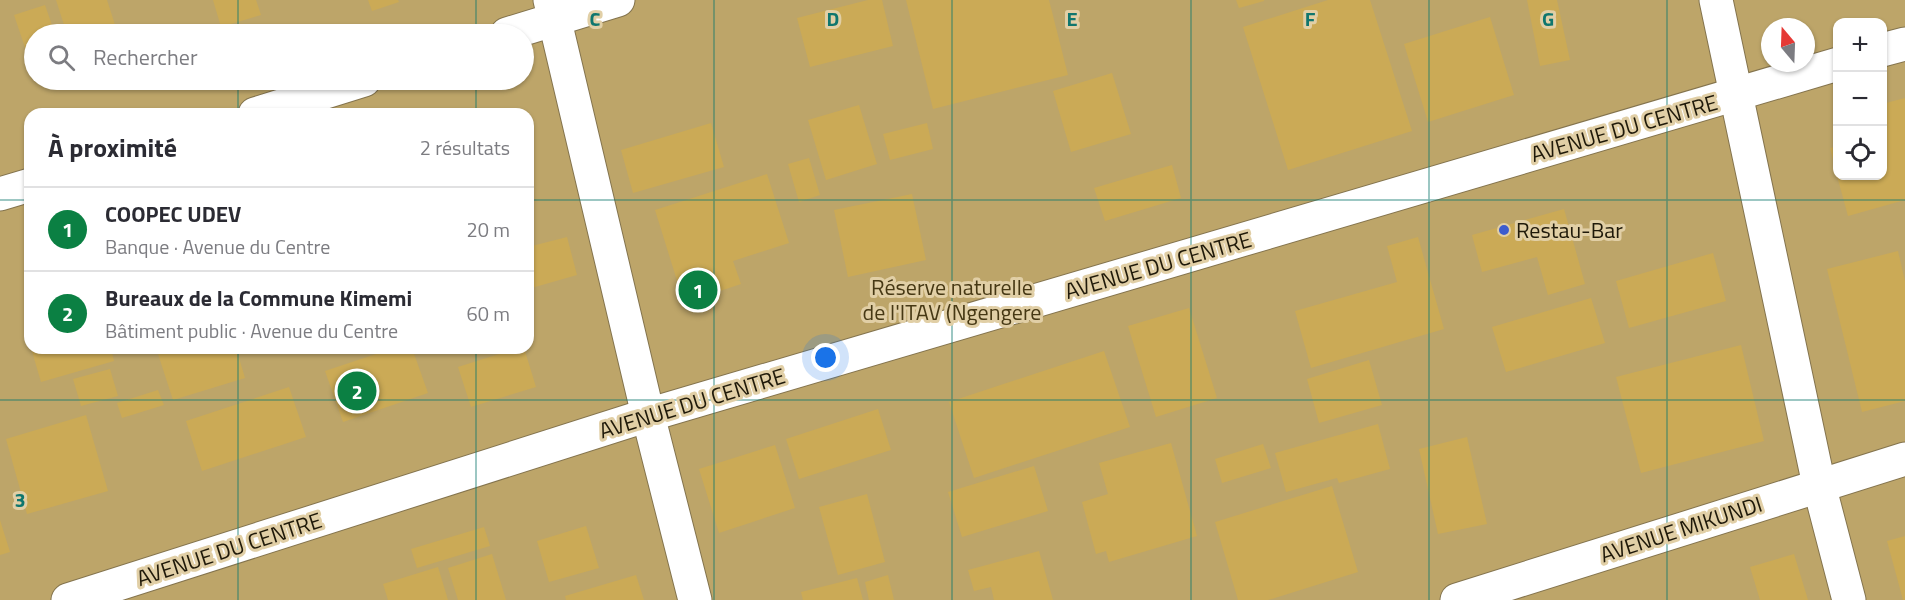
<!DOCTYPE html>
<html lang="fr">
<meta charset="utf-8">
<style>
body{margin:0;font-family:"Titillium Web",sans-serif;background:#f2f2f3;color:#2b2b33}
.controls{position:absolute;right:18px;top:18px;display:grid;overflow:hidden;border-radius:12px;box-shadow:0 2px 4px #0004}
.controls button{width:54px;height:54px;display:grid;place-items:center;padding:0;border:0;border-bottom:2px solid #e1e1e2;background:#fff;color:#2b2b33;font:30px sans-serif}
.compass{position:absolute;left:1761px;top:18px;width:54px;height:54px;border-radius:50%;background:#fff;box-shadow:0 2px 4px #0004;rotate:341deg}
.you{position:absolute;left:826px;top:358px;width:21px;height:21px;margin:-15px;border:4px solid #fff;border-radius:50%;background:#1a73e8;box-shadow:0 0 0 9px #1a73e833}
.badge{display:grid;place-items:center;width:39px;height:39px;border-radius:50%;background:#0b8043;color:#fff;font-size:20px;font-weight:700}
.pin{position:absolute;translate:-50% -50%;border:3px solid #fff;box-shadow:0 2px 6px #0006}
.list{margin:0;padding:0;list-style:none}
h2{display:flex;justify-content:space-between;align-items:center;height:78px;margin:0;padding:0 24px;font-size:26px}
h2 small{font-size:20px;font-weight:400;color:#7c7c81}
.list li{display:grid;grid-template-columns:39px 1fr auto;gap:18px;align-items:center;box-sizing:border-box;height:84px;padding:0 24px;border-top:2px solid #e1e1e2}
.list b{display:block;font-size:22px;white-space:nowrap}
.list p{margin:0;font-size:20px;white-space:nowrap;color:#7c7c81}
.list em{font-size:20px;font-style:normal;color:#7c7c81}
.icon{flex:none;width:33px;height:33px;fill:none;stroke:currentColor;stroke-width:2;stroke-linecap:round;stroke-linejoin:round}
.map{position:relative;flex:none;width:1905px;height:600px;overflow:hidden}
.search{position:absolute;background:#fff;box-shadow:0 2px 4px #0004;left:24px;top:24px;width:510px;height:66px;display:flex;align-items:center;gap:15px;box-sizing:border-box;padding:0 21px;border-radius:33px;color:#7c7c81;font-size:22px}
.panel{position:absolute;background:#fff;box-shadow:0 2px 4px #0004;left:24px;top:108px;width:510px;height:246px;border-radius:18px}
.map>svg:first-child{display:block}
.green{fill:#bda569;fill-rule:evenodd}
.building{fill:#cbaa56}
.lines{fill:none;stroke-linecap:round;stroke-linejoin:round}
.minor-casing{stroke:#84744e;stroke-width:35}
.minor{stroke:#fff;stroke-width:33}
.grid{fill:none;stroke:#0f766e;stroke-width:1.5;stroke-opacity:0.55}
.poi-dot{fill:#3c5cce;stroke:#e1cfa6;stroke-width:2}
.labels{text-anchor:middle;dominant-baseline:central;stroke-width:6;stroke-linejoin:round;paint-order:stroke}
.street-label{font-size:22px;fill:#1f1909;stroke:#e1cfa6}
.poi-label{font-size:22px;fill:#1f1909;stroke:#e1cfa6;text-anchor:start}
.park-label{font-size:22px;fill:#463814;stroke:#e1cfa6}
.grid-label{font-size:20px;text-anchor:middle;font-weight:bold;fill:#0f766e;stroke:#e1cfa6;stroke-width:6;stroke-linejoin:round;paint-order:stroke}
</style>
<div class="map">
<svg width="1905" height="600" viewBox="0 0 1905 600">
<rect width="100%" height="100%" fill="#e1cfa6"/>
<path class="green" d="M0 0H1905V600H0ZM1838 22H1882V176H1838ZM1770 27H1806V63H1770ZM34 34H524V80H34ZM30 114H528V348H30Z"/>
<g class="building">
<polygon points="56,0 107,0 118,34 67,34"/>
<polygon points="213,0 256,0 261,15 221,27"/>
<polygon points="368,0 398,0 399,2 372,11"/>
<polygon points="868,0 882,0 893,46 810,67 797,18"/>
<polygon points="906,0 1049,0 1068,75 933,109"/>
<polygon points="1236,0 1264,0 1264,1 1239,8"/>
<polygon points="1328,0 1370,0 1412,131 1288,170 1243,27"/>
<polygon points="1527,0 1557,0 1570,60 1540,66"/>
<polygon points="45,5 55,34 34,34 34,74 14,15"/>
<polygon points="1490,17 1514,95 1428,122 1404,44"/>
<polygon points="1112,73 1131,134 1071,152 1053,91"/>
<polygon points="1905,98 1905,200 1848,216 1837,176 1882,176 1882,104"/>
<polygon points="859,105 877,164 826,180 808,120"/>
<polygon points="711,123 724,167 633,193 621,150"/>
<polygon points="927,123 933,149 890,160 883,134"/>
<polygon points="1838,146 1838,175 1837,175 1830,148"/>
<polygon points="809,158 820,195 799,202 788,164"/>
<polygon points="1172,165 1181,198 1105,221 1094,188"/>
<polygon points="767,174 789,243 733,261 741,284 684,303 655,210"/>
<polygon points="912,194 926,260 848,277 834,210"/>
<polygon points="1564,209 1585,284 1548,295 1537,257 1482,272 1472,235"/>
<polygon points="567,237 577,275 528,289 528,247"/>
<polygon points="1418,237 1444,329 1311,368 1295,311 1397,282 1387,246"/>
<polygon points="1898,251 1905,281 1905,401 1862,412 1827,269"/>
<polygon points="1713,253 1726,301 1629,328 1616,281"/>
<polygon points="1591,298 1605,343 1506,372 1492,327"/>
<polygon points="1189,308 1217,398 1156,417 1128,326"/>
<polygon points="1741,345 1764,441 1641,473 1616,377"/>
<polygon points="31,348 111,348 114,361 41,382"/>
<polygon points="178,348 236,348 245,378 173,400 158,354"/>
<polygon points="394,348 412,348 428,393 343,422 325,371"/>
<polygon points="518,348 524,348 536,387 471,407 458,367"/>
<polygon points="1104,351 1130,427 974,478 949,402"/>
<polygon points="1369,360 1382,405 1319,423 1307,379"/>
<polygon points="110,369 118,396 81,406 73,379"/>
<polygon points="289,387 306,437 202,471 186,421"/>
<polygon points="158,390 164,405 122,418 117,403"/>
<polygon points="878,409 891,450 799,479 786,439"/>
<polygon points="86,415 108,491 27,514 6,439"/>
<polygon points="1378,424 1390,469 1339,483 1337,478 1286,492 1275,453"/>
<polygon points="1467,437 1487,524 1438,534 1419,449"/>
<polygon points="1171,443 1197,536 1109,562 1106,551 1096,554 1082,502 1108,494 1099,463"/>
<polygon points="1263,444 1271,468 1222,483 1215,459"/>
<polygon points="775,445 795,508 719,533 699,469"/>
<polygon points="1034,466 1048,511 962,537 948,492"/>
<polygon points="1332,486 1358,572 1268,600 1238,600 1215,522"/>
<polygon points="867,494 885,562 838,575 819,507"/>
<polygon points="0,520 10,552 0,555"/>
<polygon points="586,526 599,568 549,582 537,541"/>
<polygon points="484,527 490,546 417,568 411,549"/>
<polygon points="1905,536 1905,600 1903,600 1887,541"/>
<polygon points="1039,551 1053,600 994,600 991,587 974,591 968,570"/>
<polygon points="492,554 506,600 458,600 448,568"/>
<polygon points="1794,554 1808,600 1760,600 1750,567"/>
<polygon points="438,567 448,600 388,600 383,584"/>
<polygon points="636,575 644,600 566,600 565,596"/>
<polygon points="888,575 894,600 869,600 865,582"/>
<polygon points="857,578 863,600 803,600 801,592"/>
</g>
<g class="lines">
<g class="minor-casing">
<g id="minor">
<polyline points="550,0 648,415 695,600"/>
<polyline points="1716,0 1819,485 1849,600"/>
<polyline points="507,34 618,0"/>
<polyline points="1882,50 1905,44"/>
<polyline points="255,114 364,80"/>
<polyline points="0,194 30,185"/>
<polyline points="68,600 648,415 1838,64"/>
<polyline points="1457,600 1905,459"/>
</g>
</g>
<use href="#minor" class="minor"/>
</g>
<path class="grid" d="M238 0V34M476 0V34M714 0V600M952 0V600M1191 0V600M1429 0V600M1667 0V600M238 80V114M476 80V114M0 200H30M528 200H1905M238 348V600M476 348V600M0 400H1905"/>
<circle class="poi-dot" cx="1504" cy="230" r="6"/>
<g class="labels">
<g class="street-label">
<text transform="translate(1624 128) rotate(-16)">AVENUE DU CENTRE</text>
<text transform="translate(1158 265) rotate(-16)">AVENUE DU CENTRE</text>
<text transform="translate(692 403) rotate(-17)">AVENUE DU CENTRE</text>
<text transform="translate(1681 529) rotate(-18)">AVENUE MIKUNDI</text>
<text transform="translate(229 549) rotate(-18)">AVENUE DU CENTRE</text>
</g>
<g class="poi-label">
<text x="1516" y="230">Restau-Bar</text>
</g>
<g class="park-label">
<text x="952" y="287">Réserve naturelle<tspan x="952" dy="25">de l'ITAV (Ngengere</tspan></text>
</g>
</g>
<g class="grid-label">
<text x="595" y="26">C</text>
<text x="833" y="26">D</text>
<text x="1072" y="26">E</text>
<text x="1310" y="26">F</text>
<text x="1548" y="26">G</text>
<text x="20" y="507">3</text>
</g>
</svg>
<div class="controls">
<button>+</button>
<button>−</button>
<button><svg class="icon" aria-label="locate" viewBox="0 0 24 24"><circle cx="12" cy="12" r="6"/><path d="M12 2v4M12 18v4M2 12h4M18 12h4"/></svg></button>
</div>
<svg class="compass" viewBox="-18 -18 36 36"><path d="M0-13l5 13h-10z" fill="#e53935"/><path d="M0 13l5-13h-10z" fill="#7c7c81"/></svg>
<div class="you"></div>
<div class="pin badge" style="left:698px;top:290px">1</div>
<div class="pin badge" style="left:357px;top:391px">2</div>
<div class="search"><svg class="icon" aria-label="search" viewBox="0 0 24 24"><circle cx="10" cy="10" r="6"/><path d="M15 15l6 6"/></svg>Rechercher</div>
<section class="panel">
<h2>À proximité<small>2 résultats</small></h2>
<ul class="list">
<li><span class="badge">1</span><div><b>COOPEC UDEV</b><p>Banque · Avenue du Centre</p></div><em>20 m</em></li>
<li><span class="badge">2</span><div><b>Bureaux de la Commune Kimemi</b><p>Bâtiment public · Avenue du Centre</p></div><em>60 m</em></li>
</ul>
</section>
</div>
